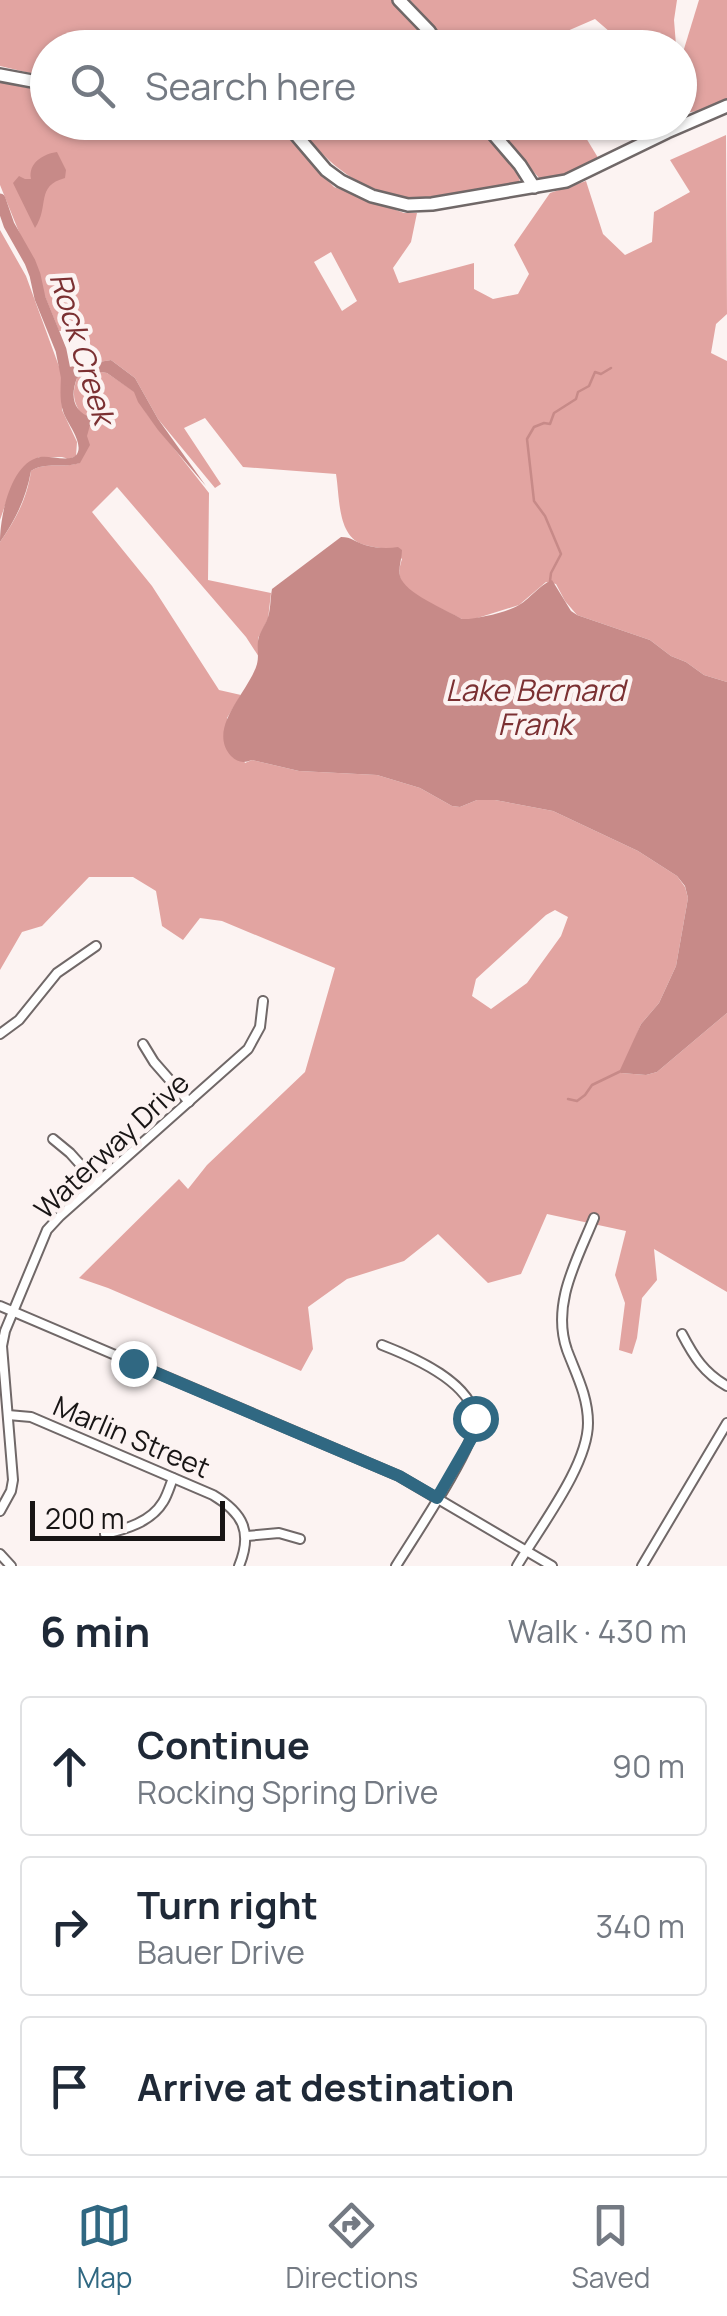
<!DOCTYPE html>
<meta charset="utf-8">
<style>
body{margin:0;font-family:Manrope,sans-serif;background:#f2f2f3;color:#1f2937}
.scale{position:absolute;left:30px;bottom:25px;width:195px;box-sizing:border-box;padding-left:10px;border:5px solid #181515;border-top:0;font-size:28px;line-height:35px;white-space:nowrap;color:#181515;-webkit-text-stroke:8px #fcf3f2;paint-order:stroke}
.stop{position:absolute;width:30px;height:30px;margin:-22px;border:8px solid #306882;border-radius:50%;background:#fff}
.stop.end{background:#306882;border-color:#fff;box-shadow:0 2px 10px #0008}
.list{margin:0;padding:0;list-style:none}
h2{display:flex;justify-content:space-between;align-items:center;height:130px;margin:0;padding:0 40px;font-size:42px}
h2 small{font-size:32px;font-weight:400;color:#747a83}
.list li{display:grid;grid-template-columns:65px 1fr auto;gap:30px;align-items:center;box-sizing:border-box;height:140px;margin:0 20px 20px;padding:0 20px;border:2px solid #e0e1e3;border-radius:10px}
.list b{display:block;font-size:38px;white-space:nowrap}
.list p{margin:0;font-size:32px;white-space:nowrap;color:#747a83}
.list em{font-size:32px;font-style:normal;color:#747a83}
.icon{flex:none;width:55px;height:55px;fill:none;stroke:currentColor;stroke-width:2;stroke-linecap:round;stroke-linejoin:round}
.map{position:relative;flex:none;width:727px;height:1566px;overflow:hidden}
.search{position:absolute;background:#fff;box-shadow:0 2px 8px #0004;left:30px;right:30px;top:30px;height:110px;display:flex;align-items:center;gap:25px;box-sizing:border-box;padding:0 35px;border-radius:55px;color:#747a83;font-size:38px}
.sheet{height:610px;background:#fff}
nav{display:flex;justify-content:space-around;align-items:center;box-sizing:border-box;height:140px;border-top:2px solid #e0e1e3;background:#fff;font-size:28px;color:#747a83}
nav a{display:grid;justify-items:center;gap:5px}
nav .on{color:#306882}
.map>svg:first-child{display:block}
.forest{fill:#e2a4a1;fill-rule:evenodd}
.water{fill:#c78a88}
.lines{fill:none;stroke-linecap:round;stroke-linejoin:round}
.stream{stroke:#c78a88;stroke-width:2.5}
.river{stroke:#c78a88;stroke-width:11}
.street-casing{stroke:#706868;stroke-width:12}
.secondary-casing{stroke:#706868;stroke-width:16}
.street{stroke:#fff;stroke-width:8}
.secondary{stroke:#fff;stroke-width:11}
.route{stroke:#306882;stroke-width:12}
.labels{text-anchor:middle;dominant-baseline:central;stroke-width:9;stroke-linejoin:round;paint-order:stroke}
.street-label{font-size:28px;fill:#181515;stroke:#fcf3f2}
.water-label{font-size:30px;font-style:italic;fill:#7b3032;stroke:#fcf3f2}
</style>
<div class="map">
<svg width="727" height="1566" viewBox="0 0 727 1566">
<rect width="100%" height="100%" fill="#fcf3f2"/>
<g class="forest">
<polygon points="0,0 393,0 413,21 434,47 209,48 203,45 196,48 48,48 47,77 0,66"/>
<polygon points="410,0 677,0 674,20 676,45 674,48 638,47 635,44 625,45 595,19 542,42 528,42 523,47 447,47 441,35"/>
<polygon points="699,0 727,0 727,100 704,110 684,113 680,62"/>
<path d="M0 82 47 92 48 122 274 123 334 187 404 213H417L411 242 393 268 399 283 474 263V289L493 299 518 294 529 274 514 245 550 193 586 181 603 234 625 255 652 242 654 212 690 192 670 160 726 135 727 314 716 324 711 353 727 361V682L704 675 686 662 671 656 650 640 577 615 565 601 556 584 546 582 519 605 471 620 462 619C447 611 412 597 403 584 398 576 399 568 402 559 388 545 383 550 365 545 337 538 340 498 336 474L243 467 205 418 184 428 221 484 215 488 158 419 135 378 111 360 94 363 87 329 59 331 0 185ZM331 252 357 301 342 311 314 262Z"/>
<path d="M294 123H478L520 174 519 184C488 189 439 203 409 200 401 199 393 196 386 193 345 181 321 154 294 123Z"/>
<polygon points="490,123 577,123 600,161 557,179 540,179"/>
<polygon points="0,230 26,276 61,372 62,410 77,442 76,456 69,459 62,457 39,457 10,491 0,520"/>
<path d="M95 371 107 373 135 392 147 414 209 493 208 580 271 593 268 619 258 638 259 657 246 637 117 487 92 512 152 586 219 690 241 695 227 718 245 763 252 760 299 771 377 775 420 788 452 806 460 807 477 800H495L553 811 638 851 677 876 685 887 688 898 676 966 659 1003 641 1024 621 1073 646 1075 657 1072 727 1013V1292L654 1249 657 1280 642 1298 637 1338 632 1354 619 1350 625 1303 615 1275 626 1231 547 1214 521 1274 488 1283 438 1234 404 1261 347 1279 308 1307 313 1349 301 1371 108 1288 79 1278 179 1179 188 1189 207 1165 305 1072 335 968 222 921 200 918 183 940 162 926 156 891 133 877H89L42 926 22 932 0 970V542C16 519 27 499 31 471 46 461 62 469 79 463L89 426C78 408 69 401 77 378ZM555 910 568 917 561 936 527 983 491 1009 472 996 476 979 546 915Z"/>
</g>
<g class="water">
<path d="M57 152 66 170 65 178C35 186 50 206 35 228L13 183 19 176 25 179H31C28 163 43 154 57 152Z"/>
<path d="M111 360 135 378 158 419 206 486 158 430 138 402 134 392 107 373 94 371 77 378C70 396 73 412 92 418L87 436 90 445 80 463C63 469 46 461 31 471 26 498 16 519 0 542 0 517 10 463 40 457 50 455 71 463 77 454 84 442 66 422 63 411 59 400 61 384 61 372L69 367Z"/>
<path d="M341 537C352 537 355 542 365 545 375 548 387 549 398 547L402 550C402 559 398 568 400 576 404 593 447 610 462 619 474 620 508 612 519 605 531 598 538 586 552 580L571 611 577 615 650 640 671 656 686 662 704 675 727 682V1013L657 1072 646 1075 621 1073 620 1070 641 1024 659 1003 676 966 688 898 685 886 677 876 638 851 553 811 495 800H477L460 807 452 806 420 788 377 775 299 771 252 760C244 763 238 763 231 756 206 728 249 692 257 664 259 656 257 649 258 641 259 633 264 627 267 620 271 610 270 599 272 589Z"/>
</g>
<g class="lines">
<g class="stream">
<polyline points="550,581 551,573 561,554 545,516 534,501 527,439 534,427 544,423 550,424 554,413 576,399 578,392 589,386 595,372 601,374 611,368"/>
<polyline points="568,1099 577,1101 585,1095 592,1085 621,1071"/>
</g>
<polyline class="river" points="0,199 9,225 30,262 35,275 40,298 61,350 67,380"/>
<g class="street-casing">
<g id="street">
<polyline points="0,1034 19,1020 57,973 96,946"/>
<polyline points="143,1044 154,1062 189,1102"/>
<polyline points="53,1139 70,1153 97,1183"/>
<polyline points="0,1306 399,1476 552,1566"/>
<path d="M682 1334C694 1357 704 1373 727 1386"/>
<path d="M382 1345C413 1357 474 1383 475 1421 476 1445 412 1540 396 1566"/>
<path d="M8 1415 31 1417 213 1495C243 1513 253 1532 239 1566"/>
<polyline points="0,1511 11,1491 13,1480 2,1346 5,1331 47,1230 60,1216 248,1049 260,1027 263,1001"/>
<path d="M105 1534C126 1529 151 1522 163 1502 167 1496 170 1486 173 1478"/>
<polyline points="247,1536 279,1533 300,1539"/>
<polyline points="0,1554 11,1566"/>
<path d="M517 1566C539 1528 588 1466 588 1423 588 1396 576 1374 567 1350 551 1304 577 1260 594 1218"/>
<polyline points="642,1566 727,1423"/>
</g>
</g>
<g class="secondary-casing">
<g id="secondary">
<polyline points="399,0 429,31 440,48"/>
<polyline points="0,75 48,84"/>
<polyline points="285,122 326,170 341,181 372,196 408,205 432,204 566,181 667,132 727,106"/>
<polyline points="483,122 520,165 534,187"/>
</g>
</g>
<use href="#street" class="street"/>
<use href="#secondary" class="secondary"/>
</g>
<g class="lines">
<polyline class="route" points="133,1363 399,1476 437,1498 474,1434 475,1418"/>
</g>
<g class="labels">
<g class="street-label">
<text transform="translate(111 1145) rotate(-43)">Waterway Drive</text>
<text transform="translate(132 1436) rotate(23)">Marlin Street</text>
</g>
<g class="water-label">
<text transform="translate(83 348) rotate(73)">Rock Creek</text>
<text x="535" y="689">Lake Bernard<tspan x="535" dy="34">Frank</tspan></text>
</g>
</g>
</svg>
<div class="scale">200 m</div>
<div class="stop" style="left:475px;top:1418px"></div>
<div class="stop end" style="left:133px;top:1363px"></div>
<div class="search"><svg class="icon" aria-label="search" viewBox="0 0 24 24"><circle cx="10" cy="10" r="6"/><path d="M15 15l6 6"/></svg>Search here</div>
</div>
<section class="sheet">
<h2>6 min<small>Walk · 430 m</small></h2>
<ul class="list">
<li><svg class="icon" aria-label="ahead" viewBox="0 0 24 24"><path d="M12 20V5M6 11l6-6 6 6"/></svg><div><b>Continue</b><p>Rocking Spring Drive</p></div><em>90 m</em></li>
<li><svg class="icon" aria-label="right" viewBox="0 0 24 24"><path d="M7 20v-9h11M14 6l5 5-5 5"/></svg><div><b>Turn right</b><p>Bauer Drive</p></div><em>340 m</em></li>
<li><svg class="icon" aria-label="arrive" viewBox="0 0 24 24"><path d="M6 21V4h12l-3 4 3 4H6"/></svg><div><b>Arrive at destination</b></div></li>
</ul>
</section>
<nav>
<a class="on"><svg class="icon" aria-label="map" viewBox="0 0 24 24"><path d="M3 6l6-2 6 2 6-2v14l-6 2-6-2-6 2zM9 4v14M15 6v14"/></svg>Map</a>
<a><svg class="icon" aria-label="directions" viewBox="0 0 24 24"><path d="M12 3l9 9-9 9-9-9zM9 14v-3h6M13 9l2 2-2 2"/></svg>Directions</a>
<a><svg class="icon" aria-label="saved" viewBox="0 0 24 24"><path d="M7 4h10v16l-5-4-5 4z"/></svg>Saved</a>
</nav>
